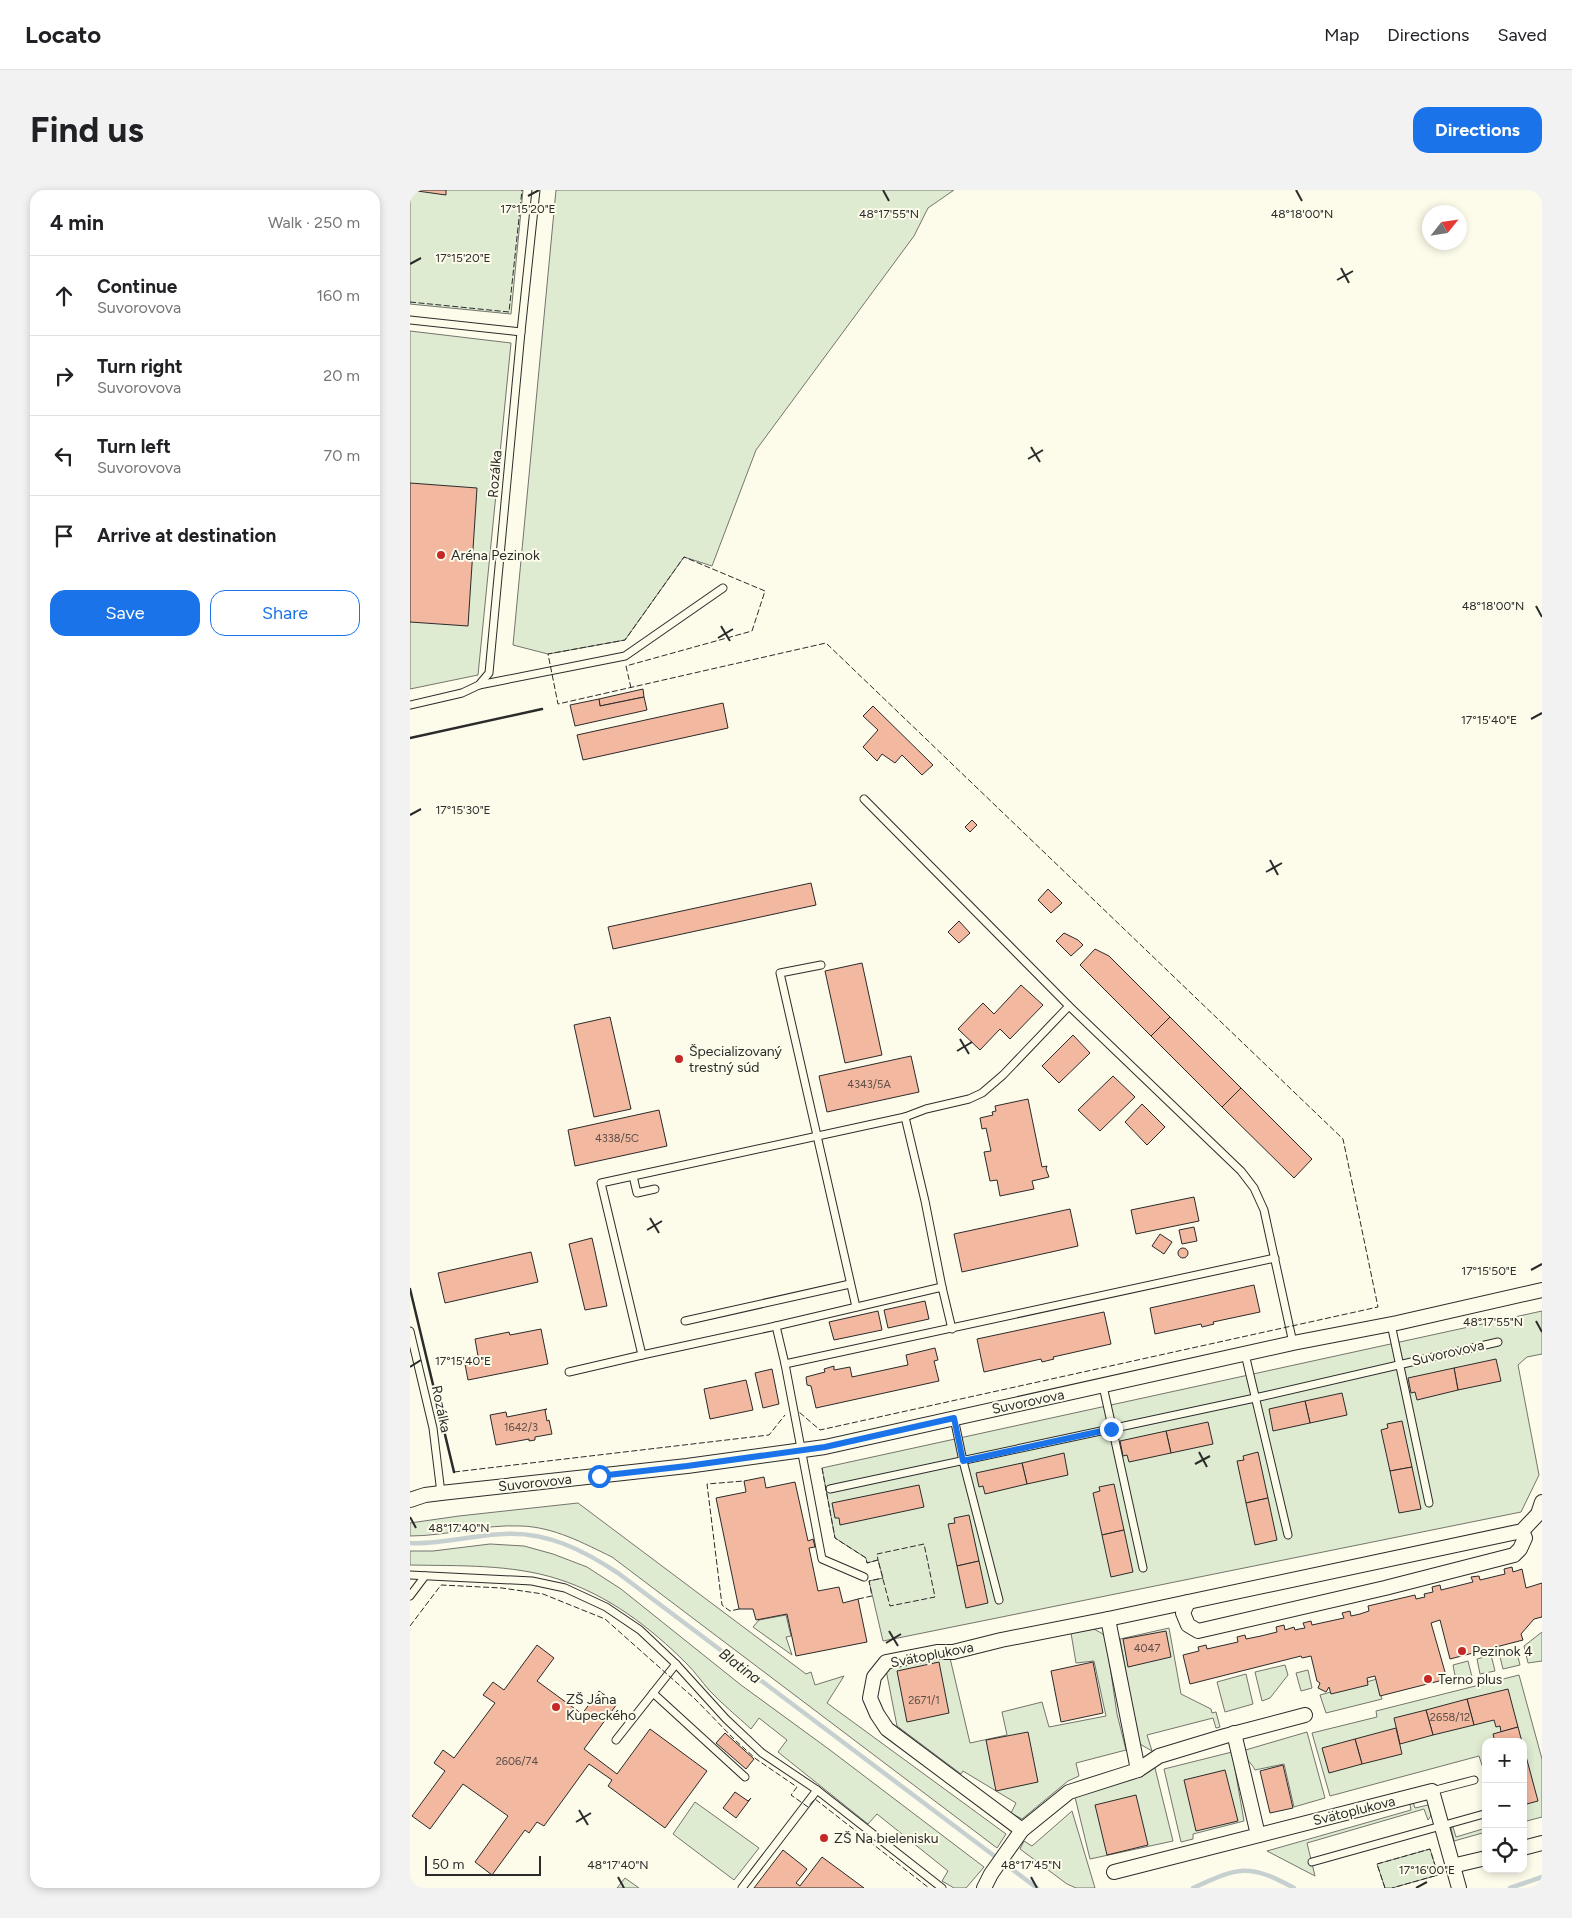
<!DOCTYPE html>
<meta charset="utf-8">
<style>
body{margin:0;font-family:Figtree,sans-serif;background:#f2f2f2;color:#202124}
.controls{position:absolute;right:15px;bottom:15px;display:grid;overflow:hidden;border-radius:10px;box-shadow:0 2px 8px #0003}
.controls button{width:45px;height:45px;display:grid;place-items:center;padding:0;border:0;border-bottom:1px solid #e0e0e0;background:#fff;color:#202124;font:25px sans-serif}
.compass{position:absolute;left:1012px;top:15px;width:45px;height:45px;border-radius:50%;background:#fff;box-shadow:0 2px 8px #0003;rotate:60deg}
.scale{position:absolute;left:15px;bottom:12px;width:116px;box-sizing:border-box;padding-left:5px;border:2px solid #2b2b2b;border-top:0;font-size:14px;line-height:18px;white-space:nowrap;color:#2b2b2b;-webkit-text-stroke:4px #fdfbea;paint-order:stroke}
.stop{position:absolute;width:15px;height:15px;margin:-11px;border:4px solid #1a73e8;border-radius:50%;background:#fff}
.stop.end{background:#1a73e8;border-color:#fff;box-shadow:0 1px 5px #0008}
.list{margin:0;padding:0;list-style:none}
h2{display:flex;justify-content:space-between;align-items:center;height:65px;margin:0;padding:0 20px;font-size:21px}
h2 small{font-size:16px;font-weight:400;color:#757577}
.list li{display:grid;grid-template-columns:32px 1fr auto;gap:15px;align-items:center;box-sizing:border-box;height:80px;padding:0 20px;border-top:1px solid #e0e0e0}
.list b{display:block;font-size:19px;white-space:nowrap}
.list p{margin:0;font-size:16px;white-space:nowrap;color:#757577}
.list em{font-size:16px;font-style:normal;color:#757577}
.actions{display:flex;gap:10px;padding:15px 20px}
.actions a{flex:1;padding:11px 0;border:1px solid #1a73e8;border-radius:15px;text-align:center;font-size:18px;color:#1a73e8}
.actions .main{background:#1a73e8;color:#fff}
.icon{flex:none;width:28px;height:28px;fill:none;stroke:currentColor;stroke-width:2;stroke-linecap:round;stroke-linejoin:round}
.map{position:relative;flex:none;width:1132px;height:1698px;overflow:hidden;border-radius:15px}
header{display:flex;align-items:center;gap:30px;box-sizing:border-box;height:70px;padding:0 25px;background:#fff;border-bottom:1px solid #e0e0e0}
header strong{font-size:24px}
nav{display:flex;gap:28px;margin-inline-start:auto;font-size:18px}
.intro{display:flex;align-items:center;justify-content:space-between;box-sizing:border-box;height:120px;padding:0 30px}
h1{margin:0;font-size:35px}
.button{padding:12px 22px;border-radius:15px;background:#1a73e8;color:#fff;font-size:18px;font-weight:700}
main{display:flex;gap:30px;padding:0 30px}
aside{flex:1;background:#fff;border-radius:15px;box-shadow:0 2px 8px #0003}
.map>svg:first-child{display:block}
.green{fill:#deebd1;stroke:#74746e}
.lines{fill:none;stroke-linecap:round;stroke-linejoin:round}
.stream{stroke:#c7d0d0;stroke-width:4.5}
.building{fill:#f2b8a0;stroke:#2b2b2b}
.lane-casing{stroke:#2b2b2b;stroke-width:9}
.street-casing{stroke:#2b2b2b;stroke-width:16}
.lane{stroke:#fdfbea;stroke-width:7}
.street{stroke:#fdfbea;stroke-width:14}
.fence{stroke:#2b2b2b;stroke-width:1;stroke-dasharray:6 2.5;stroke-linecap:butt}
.wall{stroke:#2b2b2b;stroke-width:2.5}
.route{stroke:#1a73e8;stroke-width:6}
.ticks{fill:none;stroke:#2b2b2b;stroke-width:2}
.poi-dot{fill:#c62828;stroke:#fdfbea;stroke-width:2}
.labels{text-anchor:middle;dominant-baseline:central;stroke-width:4;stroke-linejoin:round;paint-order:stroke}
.number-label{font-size:11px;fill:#5d4e48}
.street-label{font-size:14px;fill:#2b2b2b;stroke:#fdfbea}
.poi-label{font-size:14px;fill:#2b2b2b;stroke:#fdfbea;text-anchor:start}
.water-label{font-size:15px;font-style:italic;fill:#2b2b2b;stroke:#fdfbea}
.ticks-label{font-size:12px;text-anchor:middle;fill:#2b2b2b;stroke:#fdfbea;stroke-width:4;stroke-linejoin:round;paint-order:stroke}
</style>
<header>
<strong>Locato</strong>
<nav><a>Map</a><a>Directions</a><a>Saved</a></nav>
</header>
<div class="intro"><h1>Find us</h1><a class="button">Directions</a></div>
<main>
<aside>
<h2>4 min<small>Walk · 250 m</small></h2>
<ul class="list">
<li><svg class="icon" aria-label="ahead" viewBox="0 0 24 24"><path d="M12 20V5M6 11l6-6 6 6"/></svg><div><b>Continue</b><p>Suvorovova</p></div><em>160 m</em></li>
<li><svg class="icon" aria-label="right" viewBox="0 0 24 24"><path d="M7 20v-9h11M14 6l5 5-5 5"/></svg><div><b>Turn right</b><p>Suvorovova</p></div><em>20 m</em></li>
<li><svg class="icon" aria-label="left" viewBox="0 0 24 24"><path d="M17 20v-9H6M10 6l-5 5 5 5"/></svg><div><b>Turn left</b><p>Suvorovova</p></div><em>70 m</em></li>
<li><svg class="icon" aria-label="arrive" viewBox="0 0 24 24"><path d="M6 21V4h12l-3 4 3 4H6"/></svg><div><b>Arrive at destination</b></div></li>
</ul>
<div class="actions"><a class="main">Save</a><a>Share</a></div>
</aside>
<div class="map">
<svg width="1132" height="1698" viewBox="0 0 1132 1698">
<rect width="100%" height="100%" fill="#fdfbea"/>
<g class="green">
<polygon points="0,0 113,0 101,124 0,114"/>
<polygon points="146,0 544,0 518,18 504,46 346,260 302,376 274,367 215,450 138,464 103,455"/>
<polygon points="0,141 101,153 68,485 0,499"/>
<polygon points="1132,1121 1132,1164 1117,1167 1108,1175 1129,1285 1111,1322 473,1451 459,1391 473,1388 468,1370 457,1373 456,1368 425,1348 412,1278"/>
<path d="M168 1313 396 1484 401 1482 405 1495 434 1486 417 1513 596 1644 587 1658 202 1367C173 1353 144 1337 111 1336 74 1334 37 1346 0 1346V1333L49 1326Z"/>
<path d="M80 1354 114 1356 143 1364 177 1377 211 1399 331 1495 420 1560 574 1677 556 1698H544L532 1691 538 1681 467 1624 458 1634 368 1562 377 1550 349 1528 341 1539C327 1526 312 1514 299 1500 292 1492 285 1482 277 1474 240 1437 198 1405 148 1389 101 1374 49 1376 0 1375V1361H23Z"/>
<polygon points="376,1425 381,1446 376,1447 382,1465 343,1437 349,1430"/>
<polygon points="759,1438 771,1504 801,1519 802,1523 806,1522 810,1537 806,1538 803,1528 737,1545 742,1561 728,1553 710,1449"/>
<polygon points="684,1439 693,1444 696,1449 707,1524 716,1560 666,1573 669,1586 658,1591 612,1629 601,1623 606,1613 553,1581 551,1584 487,1536 476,1480 478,1475 528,1464 540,1468 560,1553 597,1545 592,1522 632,1512 639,1537 696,1526 684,1471 666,1473 661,1443"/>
<polygon points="1132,1442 1132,1471 1118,1473 1114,1456"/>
<polygon points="1106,1459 1110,1475 1093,1479 1089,1463"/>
<polygon points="1081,1465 1085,1481 1070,1484 1067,1469"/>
<polygon points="1058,1471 1062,1487 1046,1491 1043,1475"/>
<polygon points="875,1475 878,1485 860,1508 852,1511 845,1482"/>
<polygon points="898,1480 902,1498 891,1501 886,1483"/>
<polygon points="836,1484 843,1514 815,1522 807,1492"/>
<polygon points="1109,1485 1132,1569 1132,1627 1113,1632 1113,1552 1076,1552 1076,1587 1069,1566 920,1606 902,1543 967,1527 966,1521"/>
<polygon points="967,1489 972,1509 916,1523 910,1505"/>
<path d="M897 1542 915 1608 884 1617 874 1574 845 1580C842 1573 834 1568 832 1561Z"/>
<polygon points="822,1562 834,1631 783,1644 783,1649 771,1652 754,1579"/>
<polygon points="745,1578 763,1651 680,1669 664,1603 718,1589"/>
<path d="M999 1609H1002L1005 1618 1018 1615C1020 1621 1023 1625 1018 1630L1014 1619 897 1653 905 1686 857 1661 1001 1620Z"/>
<polygon points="285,1612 349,1658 324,1690 263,1644"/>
<polygon points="662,1621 685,1698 666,1698 657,1694 610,1659 614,1651 622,1656"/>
<polygon points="1043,1637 1046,1647 1076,1638 1076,1642 1044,1651 1041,1638"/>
<polygon points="1020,1659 1028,1685 982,1698 975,1698 967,1674"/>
<polygon points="215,1688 229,1698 207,1698"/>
</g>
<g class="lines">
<g class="stream">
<path d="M0 1353C28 1355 64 1345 93 1344 136 1341 173 1360 208 1383L627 1698"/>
<path d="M783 1698C829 1677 838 1673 884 1698"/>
<polyline points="1100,1698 1132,1687"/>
</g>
</g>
<g class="building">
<polygon points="0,0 36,0 36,5"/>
<polygon points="0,293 67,298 58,436 0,432"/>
<polygon points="233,499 234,507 190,516 189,509"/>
<polygon points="234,507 237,520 165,536 160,515 189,509 190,516"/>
<polygon points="313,513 318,538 173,570 167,545"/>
<polygon points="463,516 523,575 512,585 492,565 485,573 472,564 467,571 453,557 468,540 453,526"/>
<polygon points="562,630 567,635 560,642 555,637"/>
<polygon points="401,693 406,715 203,759 198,737"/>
<polygon points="638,699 652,713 641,723 628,710"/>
<polygon points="549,731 560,743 549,753 538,742"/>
<polygon points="654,743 668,750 673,755 661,766 646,751"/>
<polygon points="685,759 699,766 760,827 741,846 670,775"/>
<polygon points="452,773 472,865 435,873 415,781"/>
<polygon points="611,795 633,815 600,849 590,839 570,860 548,839 573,813 584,824"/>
<polygon points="200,827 221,919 184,927 164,835"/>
<polygon points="760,827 831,898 812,917 741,846"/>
<polygon points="663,845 680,863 649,893 632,876"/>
<polygon points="501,866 509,902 417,922 409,886"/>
<polygon points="703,886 725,907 690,941 668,920"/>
<polygon points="831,898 902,969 884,988 812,917"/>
<polygon points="618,909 632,977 637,976 636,979 639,987 622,991 624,999 590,1006 587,990 580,991 574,962 581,961 576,938 572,939 570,928 583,925 582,922 586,921 585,916"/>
<polygon points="732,914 755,937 737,955 715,932"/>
<polygon points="249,920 257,956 165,976 158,940"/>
<polygon points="784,1007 789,1031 726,1044 721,1020"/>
<polygon points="660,1019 668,1056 552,1082 544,1044"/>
<polygon points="784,1037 787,1051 772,1054 769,1040"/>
<polygon points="750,1044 762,1052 754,1064 742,1056"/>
<polygon points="182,1048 197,1116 175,1120 159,1054"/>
<circle cx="773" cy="1063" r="5"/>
<polygon points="121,1062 128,1092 35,1113 28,1083"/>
<polygon points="844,1095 850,1122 803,1132 804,1134 792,1137 791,1134 745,1144 740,1118"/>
<polygon points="515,1111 519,1129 478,1138 474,1120"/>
<polygon points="468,1121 472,1140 424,1150 419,1132"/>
<polygon points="694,1122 701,1154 643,1167 644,1169 632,1172 631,1169 574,1182 567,1149"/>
<polygon points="131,1139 138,1174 58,1190 54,1169 54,1167 57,1168 68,1166 65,1149 99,1142 100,1145"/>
<polygon points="525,1158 528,1170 524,1171 529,1191 406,1218 401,1196 397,1195 396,1187 415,1182 414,1179 424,1176 424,1180 440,1177 442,1187 493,1176 498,1175 496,1165"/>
<polygon points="1086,1169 1091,1191 1048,1200 1044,1178"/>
<polygon points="1044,1178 1048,1200 1007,1210 1005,1202 1001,1203 998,1188"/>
<polygon points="362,1179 369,1214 353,1218 345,1183"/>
<polygon points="336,1190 343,1220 300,1229 294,1199"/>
<polygon points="932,1203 937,1225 900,1233 895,1211"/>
<polygon points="895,1211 900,1233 863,1241 859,1219"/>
<polygon points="137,1219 135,1220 137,1231 139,1230 142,1244 125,1247 125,1250 119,1251 119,1249 86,1255 80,1225 96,1222 97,1227"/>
<polygon points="992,1231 1002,1277 980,1281 971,1240 978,1238 977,1234"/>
<polygon points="798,1232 803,1254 761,1263 756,1241"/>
<polygon points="756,1241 761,1263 719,1272 717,1265 713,1266 710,1251"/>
<polygon points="848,1262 858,1308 836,1313 827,1271 834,1270 833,1266"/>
<polygon points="654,1263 658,1285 617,1294 612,1273"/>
<polygon points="612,1273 617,1294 575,1304 573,1296 569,1297 566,1283"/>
<polygon points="1002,1277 1011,1319 989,1323 980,1281"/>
<polygon points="354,1287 356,1298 385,1292 398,1351 403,1349 405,1357 399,1358 408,1401 429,1397 433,1413 448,1409 457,1452 386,1466 377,1424 346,1430 343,1419 329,1419 306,1308 336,1302 334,1291"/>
<polygon points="704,1294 714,1340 692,1345 683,1303 690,1301 689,1297"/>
<polygon points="509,1295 514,1317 430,1335 429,1328 425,1328 422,1313"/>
<polygon points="858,1308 867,1350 845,1355 836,1313"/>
<polygon points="559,1325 569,1371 547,1376 538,1334 545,1333 544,1328"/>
<polygon points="714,1340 723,1382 701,1387 692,1345"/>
<polygon points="569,1371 578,1413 556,1418 547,1376"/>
<polygon points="1102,1377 1103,1382 1112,1379 1116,1398 1132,1393 1132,1427 1124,1429 1111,1444 1113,1450 1040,1469 1030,1430 1021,1433 1037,1489 970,1506 965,1486 957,1488 958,1495 921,1504 919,1497 916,1502 908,1498 910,1493 907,1491 901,1466 892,1468 891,1466 780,1494 773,1465 789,1461 788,1457 796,1455 797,1459 828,1452 827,1447 835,1445 836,1449 851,1446 867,1442 866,1437 874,1435 875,1440 884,1437 885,1440 889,1439 895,1438 893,1433 901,1431 902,1435 934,1428 932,1423 940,1421 941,1426 950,1424 959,1421 958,1416 1005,1405 1006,1409 1015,1407 1014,1404 1023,1402 1022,1397 1030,1395 1031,1400 1063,1392 1061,1387 1069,1386 1070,1390 1095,1384 1094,1379"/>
<polygon points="756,1441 761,1467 718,1477 713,1449"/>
<polygon points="127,1455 144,1468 127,1491 172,1524 189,1501 207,1514 174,1559 207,1584 240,1539 297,1581 255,1638 198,1596 202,1590 179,1574 134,1636 127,1632 119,1643 115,1640 82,1685 65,1672 98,1626 53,1594 20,1639 2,1626 35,1581 24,1573 26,1570 33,1560 44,1568 85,1513 73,1505 83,1492 94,1500"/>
<polygon points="529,1472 539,1523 497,1532 487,1481"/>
<polygon points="683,1472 693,1523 651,1532 641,1481"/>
<polygon points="1098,1499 1108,1537 1091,1542 1090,1536 1086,1537 1084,1530 1064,1535 1057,1509"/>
<polygon points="1057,1509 1064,1535 1023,1545 1016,1520"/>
<polygon points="1016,1520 1023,1545 990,1554 984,1528"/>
<polygon points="1108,1537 1112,1552 1085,1552 1083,1544"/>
<polygon points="986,1538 992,1564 952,1574 945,1549"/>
<polygon points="618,1542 628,1592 586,1601 576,1550"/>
<polygon points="315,1543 344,1569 336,1579 306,1553"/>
<polygon points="945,1549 952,1574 919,1583 912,1558"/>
<polygon points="1113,1556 1117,1570 1113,1571"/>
<polygon points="1117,1570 1128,1611 1113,1615 1113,1571"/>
<polygon points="873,1575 883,1618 860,1623 850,1581"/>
<polygon points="815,1580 828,1631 786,1641 774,1590"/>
<polygon points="325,1602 338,1611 341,1608 326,1628 313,1618"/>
<polygon points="726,1605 738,1655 697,1665 685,1615"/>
<polygon points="373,1660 397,1679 386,1693 390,1696 412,1667 454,1698 344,1698"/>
</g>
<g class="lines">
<g class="lane-casing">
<g id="lane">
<polyline points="0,130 111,142"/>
<polyline points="69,495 215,466 313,398"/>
<polyline points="0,515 52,503 69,495 79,483 111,142 126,0"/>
<polyline points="454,609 659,816 831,981 844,998 854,1020 883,1153"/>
<polyline points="411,775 370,783 446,1117"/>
<polyline points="495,927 516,919 559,909 572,903 593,885 659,816"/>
<polyline points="223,986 227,1003 245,999"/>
<polyline points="275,1131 440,1094"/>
<polyline points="981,1134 1019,1313"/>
<polyline points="366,1136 232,1165 191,993 495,927 515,1011 532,1097"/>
<polyline points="0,1141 23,1238 31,1303"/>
<polyline points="835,1164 878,1345"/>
<polyline points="375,1174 865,1068"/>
<polyline points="159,1182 232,1165"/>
<polyline points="693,1196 733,1378"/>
<polyline points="544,1228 553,1271 589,1410"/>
<polyline points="420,1299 845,1208 1088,1152"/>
<polyline points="0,1385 122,1391 155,1398 196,1417 230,1440 266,1474 316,1529 352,1563 407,1600 532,1698"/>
<polyline points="454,1387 412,1369 375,1174 366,1136 532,1097 542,1139"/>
<polyline points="0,1406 15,1386"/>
<polyline points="243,1503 335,1587"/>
<polyline points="206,1550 266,1474"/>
<polyline points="1022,1601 1064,1590"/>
<polyline points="902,1672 1074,1624"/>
<polyline points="332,1698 407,1600"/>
</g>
</g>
<g class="street-casing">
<g id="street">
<polyline points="0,1310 15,1305 31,1303 277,1276 415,1257 883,1153 987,1133 1132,1100"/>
<polyline points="778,1412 773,1423 778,1435 788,1441 975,1398 1104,1365 1110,1359 1115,1348 1112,1341"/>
<polyline points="698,1429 728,1580"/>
<polyline points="824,1543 848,1645"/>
<polyline points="612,1640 477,1539 467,1524 460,1508 464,1487 476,1472 527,1462 543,1462 591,1450 698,1429 1112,1341 1128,1324 1132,1312"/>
<polyline points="1113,1658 1132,1653"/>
<polyline points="1042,1676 1076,1668"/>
<polyline points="704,1682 1022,1601 1049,1698"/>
<polyline points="574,1698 581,1684 612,1640 659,1602 728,1580 749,1566 815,1546 895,1525"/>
</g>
</g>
<use href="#lane" class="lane"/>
<use href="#street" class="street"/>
<g class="fence">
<polyline points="0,112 99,122 112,0"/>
<polyline points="221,498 216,476 342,441 355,401 274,367 215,450 138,464 148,514 416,453 933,949 968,1117 410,1240 389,1222"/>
<polyline points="412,1278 425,1348 456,1368 457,1373 468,1370 480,1416 525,1407 514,1354 467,1364 468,1370"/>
<polyline points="44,1282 359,1245 375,1225"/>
<polyline points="448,1409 462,1406 459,1391 473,1388"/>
<polyline points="329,1419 320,1421 312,1415 297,1294 334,1291"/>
<polyline points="0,1436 31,1395 92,1398 133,1404 195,1429 285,1509 325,1550 346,1569 387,1597 381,1605 398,1617 405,1609 519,1698"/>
<polyline points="975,1698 967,1674 1020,1659 1028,1685 982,1698"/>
</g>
<g class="wall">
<polyline points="0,548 132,519"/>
<polyline points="0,1099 44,1282"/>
</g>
</g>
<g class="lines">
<polyline class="route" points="189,1286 277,1276 415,1257 544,1228 553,1271 701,1239"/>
</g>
<path class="ticks" d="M473 0 479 11M886 0 892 11M118 6 129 0M0 74 11 68M931 78 939 93M927 90 943 81M621 257 630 272M618 269 633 260M1126 416 1132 427M311 436 320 451M308 448 323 439M1121 529 1132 523M0 625 11 619M860 670 868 685M856 682 872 673M550 849 559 864M547 861 562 852M240 1028 249 1043M237 1040 252 1031M1121 1080 1132 1074M1126 1131 1132 1142M0 1177 11 1170M789 1262 797 1277M785 1274 800 1266M0 1327 6 1338M479 1441 488 1456M476 1453 491 1444M169 1620 178 1635M166 1632 181 1623M208 1687 214 1698M621 1687 627 1698M1006 1698 1017 1692"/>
<g class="poi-dot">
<circle cx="31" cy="365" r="5"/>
<circle cx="269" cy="869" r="5"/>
<circle cx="1052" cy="1461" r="5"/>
<circle cx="1018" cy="1489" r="5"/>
<circle cx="146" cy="1517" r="5"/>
<circle cx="414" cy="1648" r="5"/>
</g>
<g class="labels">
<g class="number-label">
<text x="459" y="894">4343/5A</text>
<text x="207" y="948">4338/5C</text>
<text x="111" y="1237">1642/3</text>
<text x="737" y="1458">4047</text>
<text x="514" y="1510">2671/1</text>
<text x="1040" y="1527">2658/12</text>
<text x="107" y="1571">2606/74</text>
</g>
<g class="street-label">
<text transform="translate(85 284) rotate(-85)">Rozálka</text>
<text transform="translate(1038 1163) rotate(-13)">Suvorovova</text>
<text transform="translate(618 1212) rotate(-12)">Suvorovova</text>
<text transform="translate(31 1219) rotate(78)">Rozálka</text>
<text transform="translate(125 1293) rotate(-6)">Suvorovova</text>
<text transform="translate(522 1465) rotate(-11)">Svätoplukova</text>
<text transform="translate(944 1621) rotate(-14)">Svätoplukova</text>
</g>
<g class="poi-label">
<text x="41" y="365">Aréna Pezinok</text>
<text x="279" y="861">Špecializovaný<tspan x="279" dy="16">trestný súd</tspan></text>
<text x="1062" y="1461">Pezinok 4</text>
<text x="1028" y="1489">Terno plus</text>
<text x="156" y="1509">ZŠ Jána<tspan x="156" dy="16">Kupeckého</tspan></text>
<text x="424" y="1648">ZŠ Na bielenisku</text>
</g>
<g class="water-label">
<text transform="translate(330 1476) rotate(37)">Blatina</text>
</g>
</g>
<g class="ticks-label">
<text x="118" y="23">17°15'20"E</text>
<text x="479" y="28">48°17'55"N</text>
<text x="892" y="28">48°18'00"N</text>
<text x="53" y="72">17°15'20"E</text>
<text x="1083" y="420">48°18'00"N</text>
<text x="1079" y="534">17°15'40"E</text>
<text x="53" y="624">17°15'30"E</text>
<text x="1079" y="1085">17°15'50"E</text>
<text x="1083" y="1136">48°17'55"N</text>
<text x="53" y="1175">17°15'40"E</text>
<text x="49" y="1342">48°17'40"N</text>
<text x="208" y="1679">48°17'40"N</text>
<text x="621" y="1679">48°17'45"N</text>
<text x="1017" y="1684">17°16'00"E</text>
</g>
</svg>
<div class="controls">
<button>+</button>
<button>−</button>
<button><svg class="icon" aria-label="locate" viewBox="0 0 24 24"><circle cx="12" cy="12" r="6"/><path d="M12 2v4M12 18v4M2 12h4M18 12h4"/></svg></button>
</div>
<svg class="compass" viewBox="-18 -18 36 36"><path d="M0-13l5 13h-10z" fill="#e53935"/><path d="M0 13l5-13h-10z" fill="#757577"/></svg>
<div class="scale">50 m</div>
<div class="stop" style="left:189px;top:1286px"></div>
<div class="stop end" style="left:701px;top:1239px"></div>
</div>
</main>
